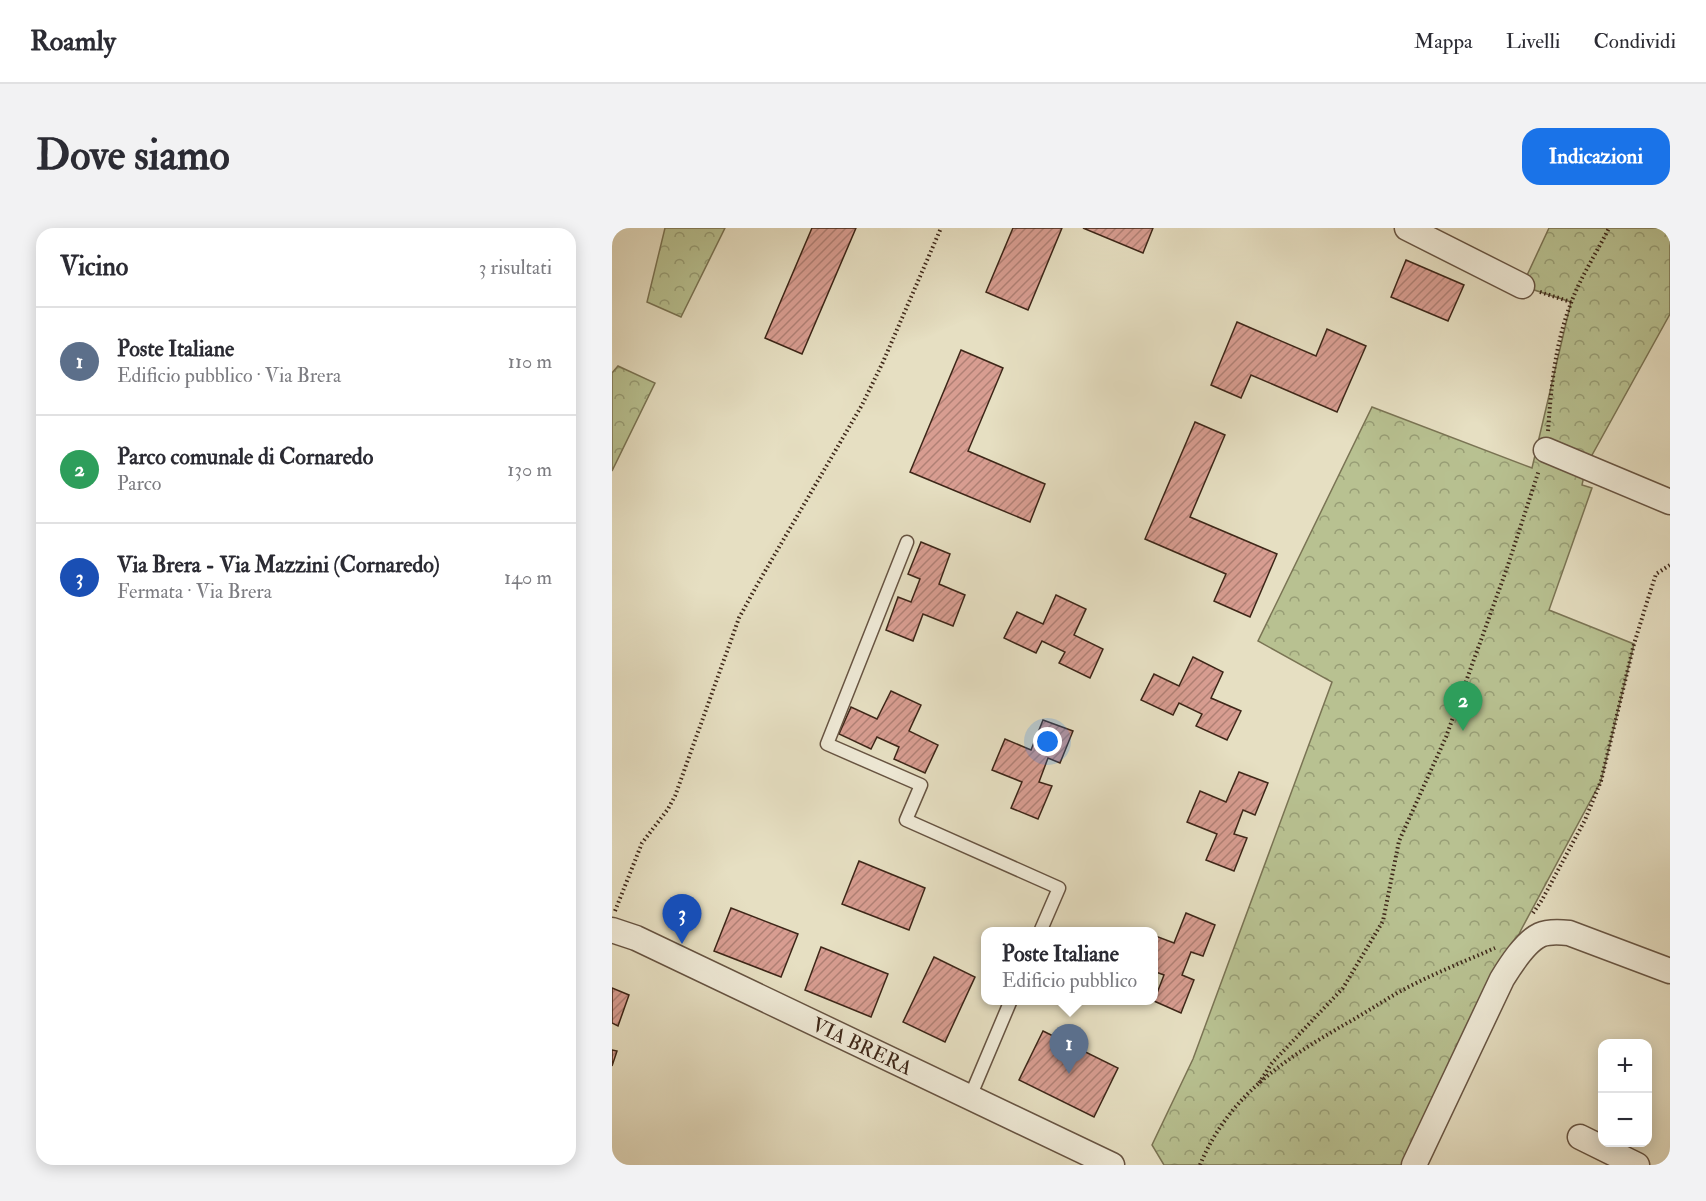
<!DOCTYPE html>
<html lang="it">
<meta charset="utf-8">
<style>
body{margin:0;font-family:"IM FELL Double Pica",serif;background:#f2f2f3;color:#2b2b33}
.controls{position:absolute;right:18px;bottom:18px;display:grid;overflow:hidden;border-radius:12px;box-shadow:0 3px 15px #0003}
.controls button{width:54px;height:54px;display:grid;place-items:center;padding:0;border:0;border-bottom:2px solid #e1e1e2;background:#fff;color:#2b2b33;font:30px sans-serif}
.you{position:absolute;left:436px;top:514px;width:21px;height:21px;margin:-15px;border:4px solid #fff;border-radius:50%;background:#1a73e8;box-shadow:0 0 0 9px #1a73e833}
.badge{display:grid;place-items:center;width:39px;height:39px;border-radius:50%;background:#1a73e8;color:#fff;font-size:20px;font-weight:700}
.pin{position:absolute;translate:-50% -50px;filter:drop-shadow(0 2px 3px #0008)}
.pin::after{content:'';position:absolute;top:32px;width:21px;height:18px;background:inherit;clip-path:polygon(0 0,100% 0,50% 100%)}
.popup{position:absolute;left:369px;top:699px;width:177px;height:78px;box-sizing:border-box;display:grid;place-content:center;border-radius:12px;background:#fff;filter:drop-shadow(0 2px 4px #0005);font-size:20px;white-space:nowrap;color:#7c7c81}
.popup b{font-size:22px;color:#2b2b33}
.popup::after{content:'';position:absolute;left:50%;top:100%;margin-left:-12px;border:12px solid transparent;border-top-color:#fff}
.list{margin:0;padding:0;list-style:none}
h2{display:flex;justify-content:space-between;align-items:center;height:78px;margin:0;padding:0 24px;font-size:26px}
h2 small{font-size:20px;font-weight:400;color:#7c7c81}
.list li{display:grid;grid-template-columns:39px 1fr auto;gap:18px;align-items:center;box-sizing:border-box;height:108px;padding:0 24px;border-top:2px solid #e1e1e2}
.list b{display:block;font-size:22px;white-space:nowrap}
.list p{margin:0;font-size:20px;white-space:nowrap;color:#7c7c81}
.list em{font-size:20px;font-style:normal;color:#7c7c81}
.map{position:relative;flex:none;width:1058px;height:937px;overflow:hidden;border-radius:18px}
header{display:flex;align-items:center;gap:36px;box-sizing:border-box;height:84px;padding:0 30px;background:#fff;border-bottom:2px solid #e1e1e2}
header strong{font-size:28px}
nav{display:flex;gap:33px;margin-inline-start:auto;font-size:21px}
.intro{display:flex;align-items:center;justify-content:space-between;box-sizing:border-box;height:144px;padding:0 36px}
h1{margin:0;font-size:42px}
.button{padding:15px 27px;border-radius:18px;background:#1a73e8;color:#fff;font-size:21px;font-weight:700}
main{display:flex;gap:36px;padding:0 36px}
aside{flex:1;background:#fff;border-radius:18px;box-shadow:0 3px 15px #0003}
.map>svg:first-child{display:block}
.forest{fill:url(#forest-crowns);stroke:#7a7454;stroke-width:1.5}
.building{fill:url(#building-hatch);stroke:#3d2618;stroke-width:1.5}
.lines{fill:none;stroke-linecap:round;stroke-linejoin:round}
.service-casing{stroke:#675442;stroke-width:15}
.minor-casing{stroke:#675442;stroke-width:27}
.path{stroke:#3d2618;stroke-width:4;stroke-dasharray:1.5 3;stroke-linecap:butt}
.service{stroke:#efead7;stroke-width:12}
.minor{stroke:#efead7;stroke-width:24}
.labels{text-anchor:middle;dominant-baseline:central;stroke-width:6;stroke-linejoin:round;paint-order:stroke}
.street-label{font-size:20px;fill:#3d2618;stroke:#efead7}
</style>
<header>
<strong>Roamly</strong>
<nav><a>Mappa</a><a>Livelli</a><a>Condividi</a></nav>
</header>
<div class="intro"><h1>Dove siamo</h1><a class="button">Indicazioni</a></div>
<main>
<aside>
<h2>Vicino<small>3 risultati</small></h2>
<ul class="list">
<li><span class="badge" style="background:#5c6f8a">1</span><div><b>Poste Italiane</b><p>Edificio pubblico · Via Brera</p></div><em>110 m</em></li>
<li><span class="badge" style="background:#2e9e5b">2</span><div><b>Parco comunale di Cornaredo</b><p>Parco</p></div><em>130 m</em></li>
<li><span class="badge" style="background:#1a4fb4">3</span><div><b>Via Brera - Via Mazzini (Cornaredo)</b><p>Fermata · Via Brera</p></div><em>140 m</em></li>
</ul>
</aside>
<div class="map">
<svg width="1058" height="937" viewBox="0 0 1058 937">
<defs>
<pattern id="forest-crowns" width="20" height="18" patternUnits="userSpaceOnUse" patternTransform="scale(1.5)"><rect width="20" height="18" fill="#b8c191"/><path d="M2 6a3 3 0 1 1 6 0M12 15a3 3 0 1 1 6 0" fill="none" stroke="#979d75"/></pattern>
<pattern id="building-hatch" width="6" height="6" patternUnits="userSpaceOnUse" patternTransform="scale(1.5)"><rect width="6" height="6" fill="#d89d91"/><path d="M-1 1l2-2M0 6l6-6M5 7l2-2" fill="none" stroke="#b08075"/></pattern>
</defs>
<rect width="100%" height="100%" fill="#e6dfc2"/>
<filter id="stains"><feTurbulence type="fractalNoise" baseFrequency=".00333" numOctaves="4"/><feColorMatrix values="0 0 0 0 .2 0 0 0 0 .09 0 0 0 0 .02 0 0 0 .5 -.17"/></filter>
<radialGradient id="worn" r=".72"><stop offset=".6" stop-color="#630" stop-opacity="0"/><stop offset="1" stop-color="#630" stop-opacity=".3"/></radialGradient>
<g class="forest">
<polygon points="53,0 113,0 69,89 35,74"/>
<polygon points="937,0 1058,0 1058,86 974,238 970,257 980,260 937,382 1022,416 989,553 909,702 800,937 552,937 540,917 581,831 720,454 646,413 760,179 920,240 959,74 910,58"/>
<polygon points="6,138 43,155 0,243 0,145"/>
</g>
<g class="building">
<polygon points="200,0 244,0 190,126 153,110"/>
<polygon points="401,0 450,0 416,82 374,64"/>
<polygon points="471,0 541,0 531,25"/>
<polygon points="794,32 852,57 836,93 779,69"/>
<polygon points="625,94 704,128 715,101 754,118 725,184 639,147 629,170 599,157"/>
<polygon points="349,122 391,140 356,223 433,256 418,294 298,244"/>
<polygon points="583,194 613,207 578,289 665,326 638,389 602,373 614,346 533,311"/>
<polygon points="309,314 338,326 327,356 353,367 341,398 311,386 301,413 274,402 286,369 299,374 308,351 296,346"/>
<polygon points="444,367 474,381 462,407 491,421 478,450 447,435 453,424 430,413 424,425 392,410 405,384 431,396"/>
<polygon points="581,429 611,444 599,470 629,483 615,512 584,498 590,486 567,475 561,487 529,472 542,446 567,458"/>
<polygon points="279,463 309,477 297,503 326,517 313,545 282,531 287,519 265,509 259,521 227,506 239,479 265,491"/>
<polygon points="431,492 461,503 448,535 436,530 427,554 440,558 426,591 399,580 410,554 380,542 393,511 419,522"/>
<polygon points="627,544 656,555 643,587 631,582 622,606 635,610 622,643 594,632 605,606 575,594 588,563 614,574"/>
<polygon points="247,633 313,660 297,702 230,676"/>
<polygon points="119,680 186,706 169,749 102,723"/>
<polygon points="574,685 603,697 591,728 579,724 570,747 582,752 569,785 542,773 552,747 541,743 541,707 562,715"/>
<polygon points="209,719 276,746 259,789 193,762"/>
<polygon points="322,729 363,749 333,814 291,794"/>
<polygon points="0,760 17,767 6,798 0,795"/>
<polygon points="431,803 506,840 482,889 407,852"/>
<polygon points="0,822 5,823 0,838"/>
</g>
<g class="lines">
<g class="service-casing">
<g id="service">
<polyline points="295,314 215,516 309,557 294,592 447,660 428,704"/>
<polyline points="358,869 399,772"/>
</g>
</g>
<g class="minor-casing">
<g id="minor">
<polyline points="795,0 910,58"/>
<polyline points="934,222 1058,274"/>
<path id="s1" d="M0 702 24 710 500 937"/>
<polyline points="968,909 1025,937"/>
<path d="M802 937 890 751C898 738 913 714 928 707 937 703 948 704 957 705L1058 743"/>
</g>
</g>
<g class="path">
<polyline points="928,64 959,74"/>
<path d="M936 203C939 160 943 116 959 75 968 50 985 24 997 0"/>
<polyline points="3,683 30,615 56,581 63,568 127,390 145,357 250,177 271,134 329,0"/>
<polyline points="921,685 930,672 973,592 989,553 1022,416 1035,374 1044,346 1058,337"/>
<polyline points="647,855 660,835 731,760 771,693 787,613 834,509 895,340 927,242"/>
<path d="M588 937C618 864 679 827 744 790 759 781 773 772 787 764 818 747 851 734 883 720"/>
</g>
<use href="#service" class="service"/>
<use href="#minor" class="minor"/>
</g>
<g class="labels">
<g class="street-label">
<text stroke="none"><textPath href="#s1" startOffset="276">VIA BRERA</textPath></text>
</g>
</g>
<rect width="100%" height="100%" filter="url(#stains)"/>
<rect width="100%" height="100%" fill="url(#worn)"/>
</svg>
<div class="controls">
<button>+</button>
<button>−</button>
</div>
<div class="you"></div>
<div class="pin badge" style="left:457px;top:846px;background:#5c6f8a">1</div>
<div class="popup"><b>Poste Italiane</b>Edificio pubblico</div>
<div class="pin badge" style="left:851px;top:503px;background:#2e9e5b">2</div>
<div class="pin badge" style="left:70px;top:716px;background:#1a4fb4">3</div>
</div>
</main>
